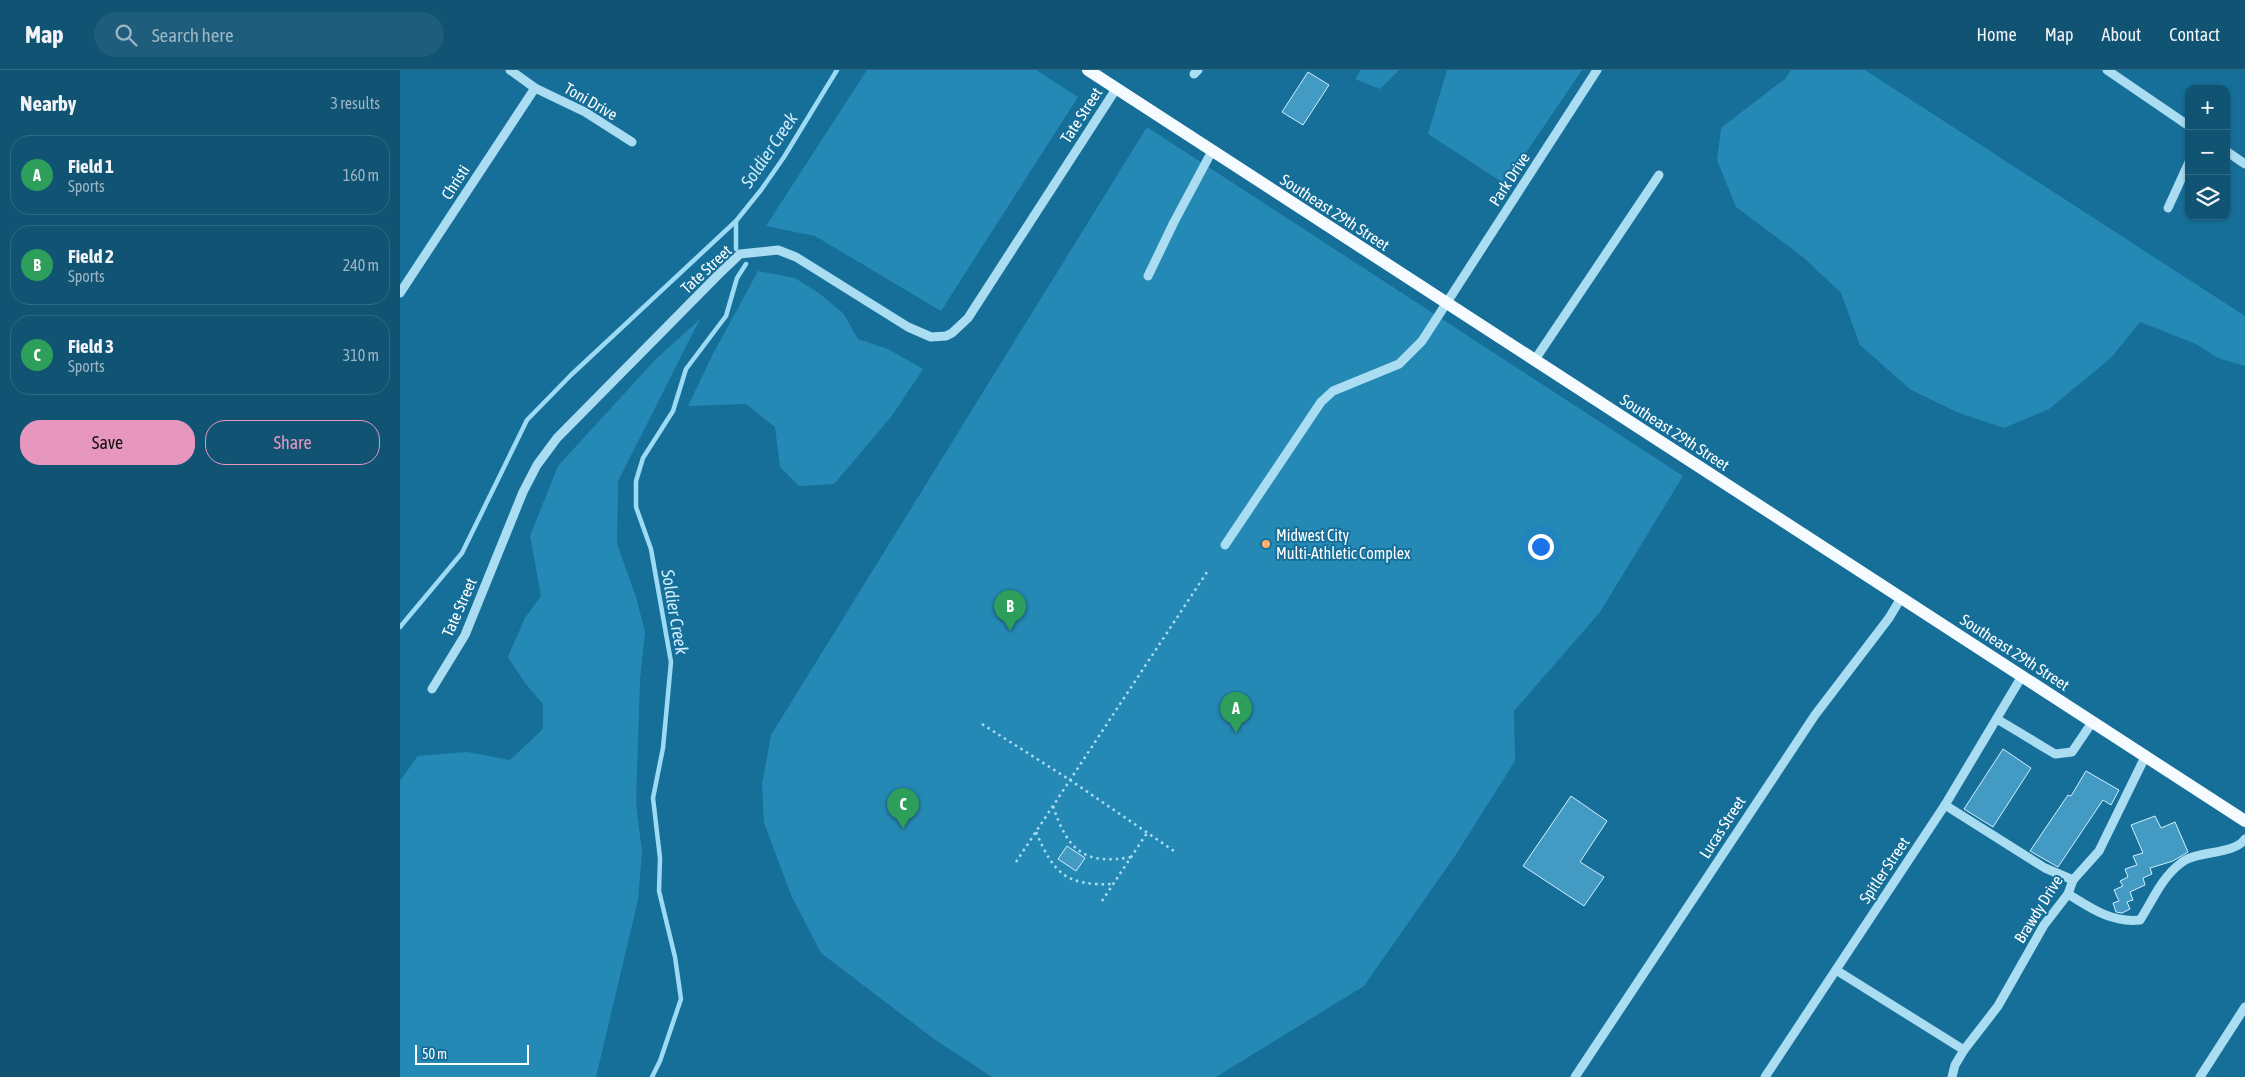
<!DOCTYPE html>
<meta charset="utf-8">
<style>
body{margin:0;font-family:"Asap Condensed",sans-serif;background:#1e5d7b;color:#f1f3f6}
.controls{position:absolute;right:15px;top:15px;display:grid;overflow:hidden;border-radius:10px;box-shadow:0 1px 4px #0004}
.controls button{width:45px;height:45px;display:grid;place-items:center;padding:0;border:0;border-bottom:1px solid #306985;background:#105373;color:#f1f3f6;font:25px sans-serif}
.scale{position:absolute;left:15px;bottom:12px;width:114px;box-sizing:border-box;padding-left:5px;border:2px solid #fff;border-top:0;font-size:14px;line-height:18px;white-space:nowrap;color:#fff;-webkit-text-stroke:4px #166f99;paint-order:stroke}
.you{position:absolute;left:1140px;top:476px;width:18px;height:18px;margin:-12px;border:4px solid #fff;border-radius:50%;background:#1a73e8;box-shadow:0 0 0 8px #1a73e833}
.badge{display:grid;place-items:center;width:32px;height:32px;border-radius:50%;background:#e797bd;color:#fff;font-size:16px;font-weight:700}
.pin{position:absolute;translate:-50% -41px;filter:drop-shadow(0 1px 2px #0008)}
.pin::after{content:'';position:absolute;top:26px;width:18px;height:15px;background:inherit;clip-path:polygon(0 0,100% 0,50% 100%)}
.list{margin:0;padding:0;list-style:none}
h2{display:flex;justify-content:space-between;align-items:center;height:65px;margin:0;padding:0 20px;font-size:21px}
h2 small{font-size:16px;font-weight:400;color:#9cb6c4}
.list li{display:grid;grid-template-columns:32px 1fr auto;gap:15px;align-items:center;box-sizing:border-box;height:80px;margin:0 10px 10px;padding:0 10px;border:1px solid #306985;border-radius:20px}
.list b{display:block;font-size:19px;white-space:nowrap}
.list p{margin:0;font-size:16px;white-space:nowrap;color:#9cb6c4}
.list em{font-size:16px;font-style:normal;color:#9cb6c4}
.actions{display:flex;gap:10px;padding:15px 20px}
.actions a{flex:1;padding:11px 0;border:1px solid #e797bd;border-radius:20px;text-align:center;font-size:18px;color:#e797bd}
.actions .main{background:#e797bd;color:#111}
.icon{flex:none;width:28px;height:28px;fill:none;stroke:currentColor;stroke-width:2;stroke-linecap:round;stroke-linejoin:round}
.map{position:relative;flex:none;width:1845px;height:1007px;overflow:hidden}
header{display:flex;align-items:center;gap:30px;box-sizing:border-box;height:70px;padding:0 25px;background:#105373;border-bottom:1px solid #306985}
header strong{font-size:24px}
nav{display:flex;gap:28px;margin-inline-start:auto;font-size:18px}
.search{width:350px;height:45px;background:#1e5d7b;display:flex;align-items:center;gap:12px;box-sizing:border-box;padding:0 18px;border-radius:28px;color:#9cb6c4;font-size:19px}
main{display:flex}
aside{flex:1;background:#105373}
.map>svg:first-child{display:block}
.green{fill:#2589b6}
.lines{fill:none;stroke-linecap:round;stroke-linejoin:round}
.stream{stroke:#9cdaf5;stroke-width:4.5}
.building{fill:#439ac2;stroke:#d1effd}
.path{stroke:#aadcf2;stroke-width:2.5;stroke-dasharray:2.5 4;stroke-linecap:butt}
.minor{stroke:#aadcf2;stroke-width:9}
.major{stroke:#f5fbff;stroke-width:12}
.poi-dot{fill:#ffb16b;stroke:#166f99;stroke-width:2}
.labels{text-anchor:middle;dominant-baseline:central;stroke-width:4;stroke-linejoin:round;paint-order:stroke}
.street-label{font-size:16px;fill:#fff;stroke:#166f99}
.poi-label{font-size:16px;fill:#fff;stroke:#166f99;text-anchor:start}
.water-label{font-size:18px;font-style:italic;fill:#ccecfb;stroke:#166f99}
</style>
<header>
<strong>Map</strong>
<div class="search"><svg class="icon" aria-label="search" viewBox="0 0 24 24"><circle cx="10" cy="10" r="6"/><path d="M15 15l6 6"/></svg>Search here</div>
<nav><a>Home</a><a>Map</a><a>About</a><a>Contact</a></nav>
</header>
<main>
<aside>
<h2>Nearby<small>3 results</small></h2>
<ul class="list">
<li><span class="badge" style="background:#2e9e5b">A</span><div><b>Field 1</b><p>Sports</p></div><em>160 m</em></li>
<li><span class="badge" style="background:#2e9e5b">B</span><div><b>Field 2</b><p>Sports</p></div><em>240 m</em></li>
<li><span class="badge" style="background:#2e9e5b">C</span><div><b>Field 3</b><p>Sports</p></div><em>310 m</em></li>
</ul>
<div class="actions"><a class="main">Save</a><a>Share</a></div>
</aside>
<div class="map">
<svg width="1845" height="1007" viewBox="0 0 1845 1007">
<rect width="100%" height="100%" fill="#166f99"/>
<g class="green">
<polygon points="467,0 636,0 678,27 541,241 415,166 366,156"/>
<polygon points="961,0 999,0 980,19 955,9"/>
<polygon points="1047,0 1182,0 1105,114 1028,64"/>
<polygon points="1391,0 1465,0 1845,246 1845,296 1818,288 1796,274 1740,252 1711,288 1649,339 1604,358 1559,343 1511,320 1460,275 1441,223 1403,187 1336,137 1317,90 1321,58 1386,8"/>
<polygon points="747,57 1283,406 1200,542 1114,641 1115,691 1055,786 964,916 816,1007 592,1007 534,969 421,883 391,825 364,753 362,714 371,665"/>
<polygon points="358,201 395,208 420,224 443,243 458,269 488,279 523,299 491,347 434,414 399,416 380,397 375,357 346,334 288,336 313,284"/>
<polygon points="300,249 218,411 217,474 236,527 245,562 240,610 236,733 242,782 238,830 196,1007 0,1007 0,711 18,686 67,682 110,690 143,659 143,634 125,613 108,587 125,548 141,526 130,466 158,396 254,291"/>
</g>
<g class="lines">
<g class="stream">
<polyline points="336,179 336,151"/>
<polyline points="0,557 62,483 127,350 171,305 336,151 361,120 384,87 437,0"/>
<polyline points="252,1007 260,991 281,929 275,887 259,821 260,788 253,728 263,678 271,592 251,479 236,437 236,411 243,388 273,341 286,299 326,246 337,208 346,194"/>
</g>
</g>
<g class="building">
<polygon points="908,2 929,15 903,55 882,42"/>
<polygon points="1603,679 1631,698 1593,757 1564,739"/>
<polygon points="1686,701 1719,720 1711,735 1703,730 1658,797 1630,781 1668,725 1671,726"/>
<polygon points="1171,726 1207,751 1180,792 1204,807 1184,836 1123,796"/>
<polygon points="1755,746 1761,758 1775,752 1788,782 1773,791 1750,798 1752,804 1743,808 1745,815 1730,822 1733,830 1727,832 1730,839 1722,843 1716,842 1713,833 1719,831 1714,820 1723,816 1720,811 1728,807 1725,799 1737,795 1733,786 1743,783 1731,755"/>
<polygon points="667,776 685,788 676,801 658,789"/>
</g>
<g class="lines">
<g class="path">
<polyline points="582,654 670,710 774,781"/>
<path d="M653 736C667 779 684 796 731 787"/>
<path d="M636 762C654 804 666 816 714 814"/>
<polyline points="616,792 807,502"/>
<polyline points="702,831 747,763"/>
</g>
<g class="minor">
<polyline points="110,0 135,18 185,42 232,72"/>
<polyline points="1707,0 1789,56"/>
<polyline points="794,4 798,0"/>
<polyline points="1826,81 1845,94"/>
<polyline points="1768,138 1789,92"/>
<polyline points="748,206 774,152 812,81"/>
<polyline points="0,223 135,18"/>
<polyline points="1134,291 1259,105"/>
<polyline points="825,475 921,332 933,321 999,294 1022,271 1197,0"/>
<polyline points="32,619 65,565 123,422 137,395 157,368 318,205 340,184 378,180 396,187 508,257 531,267 546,266 552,263 568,248 716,19"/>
<polyline points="1597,649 1655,684 1672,682 1693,651"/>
<polyline points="1545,735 1645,798 1673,810"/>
<path d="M1668 824C1692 839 1712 853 1740 850 1753 830 1762 807 1781 793 1797 780 1834 785 1845 769"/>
<polyline points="1436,900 1564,980"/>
<polyline points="1175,1007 1415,645 1489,548 1501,528"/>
<polyline points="1365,1007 1545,735 1622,606"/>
<polyline points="1552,1007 1555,995 1564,980 1598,936 1644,855 1668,824 1673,810 1699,781 1746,685"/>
<polyline points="1800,1007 1845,937"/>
</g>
<polyline class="major" points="688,0 1845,751"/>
</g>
<circle class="poi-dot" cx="866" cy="474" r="5"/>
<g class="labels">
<g class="street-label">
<text transform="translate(191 31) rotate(30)">Toni Drive</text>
<text transform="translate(681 45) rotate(-57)">Tate Street</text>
<text transform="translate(1109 109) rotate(-57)">Park Drive</text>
<text transform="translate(55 112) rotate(-57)">Christi</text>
<text transform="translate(935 142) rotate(33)">Southeast 29th Street</text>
<text transform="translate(306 199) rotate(-43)">Tate Street</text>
<text transform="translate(1275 362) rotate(33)">Southeast 29th Street</text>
<text transform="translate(59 537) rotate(-66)">Tate Street</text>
<text transform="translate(1615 582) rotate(33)">Southeast 29th Street</text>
<text transform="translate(1322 757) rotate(-57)">Lucas Street</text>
<text transform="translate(1484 800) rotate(-56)">Spitler Street</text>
<text transform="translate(1638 839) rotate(-58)">Brawdy Drive</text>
</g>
<g class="poi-label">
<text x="876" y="465">Midwest City<tspan x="876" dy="18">Multi-Athletic Complex</tspan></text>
</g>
<g class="water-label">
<text transform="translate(369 80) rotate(-56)">Soldier Creek</text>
<text transform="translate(275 542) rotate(80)">Soldier Creek</text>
</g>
</g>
</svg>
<div class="controls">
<button>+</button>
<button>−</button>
<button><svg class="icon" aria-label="layers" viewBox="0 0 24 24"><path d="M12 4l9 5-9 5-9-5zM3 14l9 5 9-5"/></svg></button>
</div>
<div class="scale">50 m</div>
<div class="you"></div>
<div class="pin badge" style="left:836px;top:663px;background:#2e9e5b">A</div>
<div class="pin badge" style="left:610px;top:561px;background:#2e9e5b">B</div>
<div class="pin badge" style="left:503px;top:759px;background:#2e9e5b">C</div>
</div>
</main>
